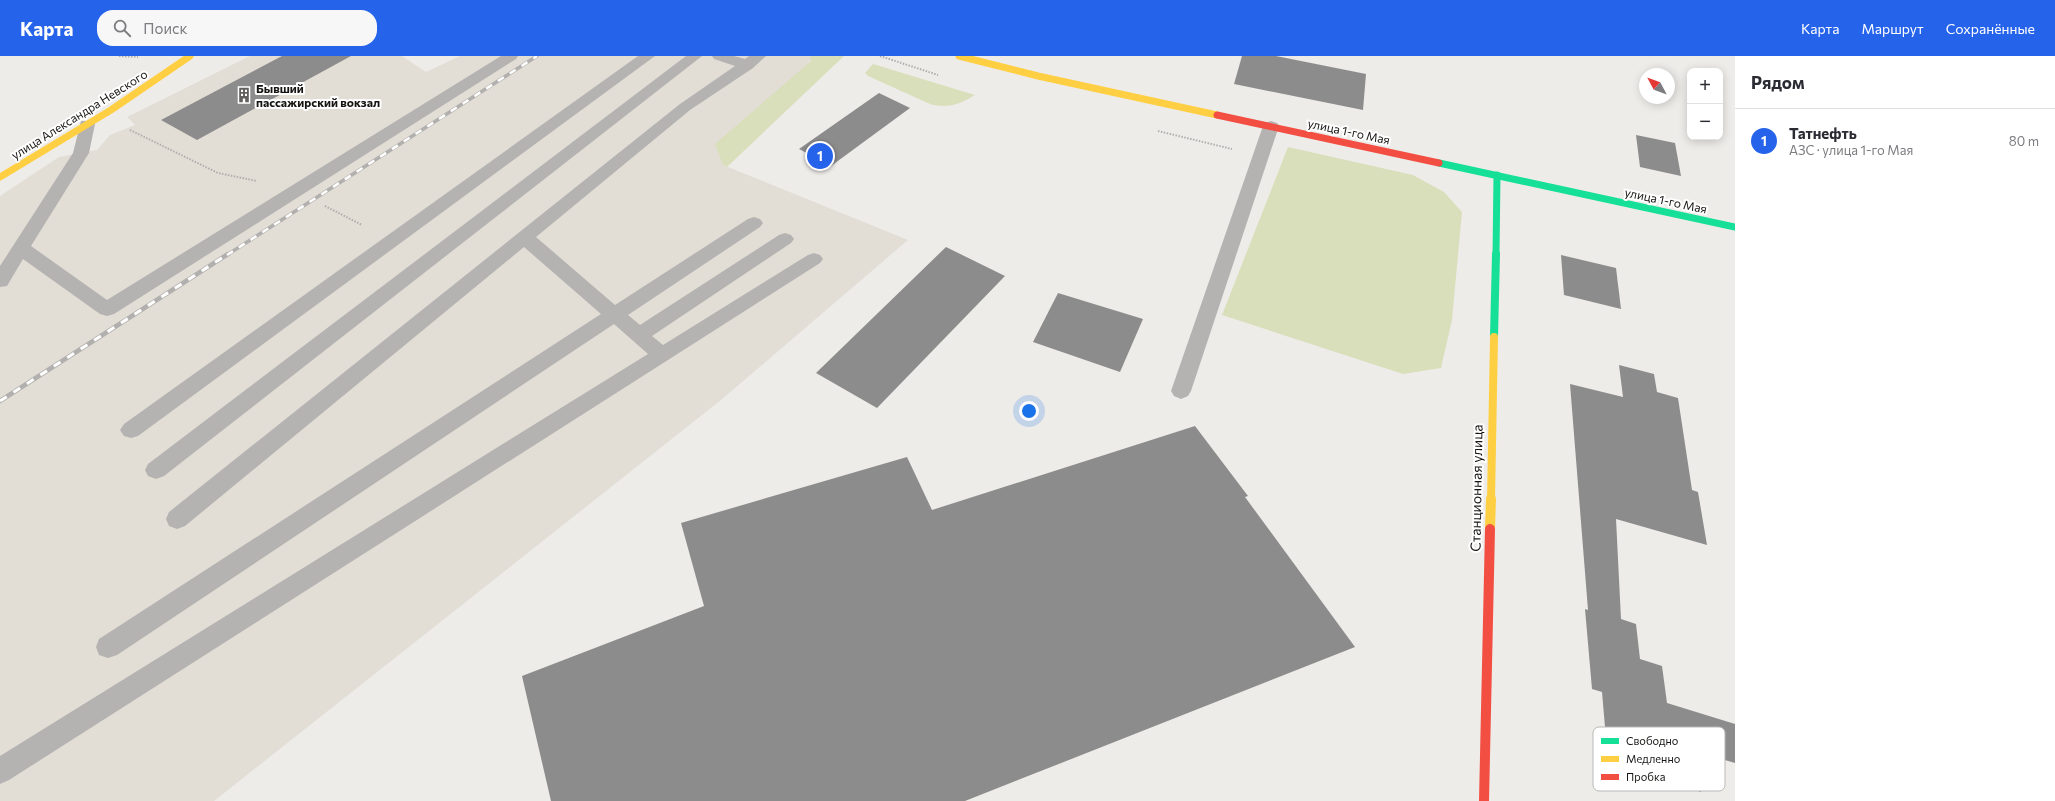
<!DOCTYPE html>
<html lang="ru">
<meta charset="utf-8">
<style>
body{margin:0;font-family:Commissioner,sans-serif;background:#f7f7f7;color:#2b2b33}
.controls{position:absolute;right:12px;top:12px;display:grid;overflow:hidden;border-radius:8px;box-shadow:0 2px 10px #0003}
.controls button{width:36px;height:36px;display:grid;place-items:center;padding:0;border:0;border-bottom:1px solid #e1e1e2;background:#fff;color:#2b2b33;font:20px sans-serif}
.compass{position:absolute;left:1639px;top:12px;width:36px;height:36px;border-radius:50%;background:#fff;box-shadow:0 2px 10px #0003;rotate:311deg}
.you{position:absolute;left:1029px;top:355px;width:14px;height:14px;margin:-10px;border:3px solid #fff;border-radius:50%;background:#1a73e8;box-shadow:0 0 0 6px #1a73e833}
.badge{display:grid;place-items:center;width:26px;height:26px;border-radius:50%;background:#2563eb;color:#fff;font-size:13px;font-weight:700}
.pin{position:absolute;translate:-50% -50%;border:2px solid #fff;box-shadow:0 1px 4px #0006}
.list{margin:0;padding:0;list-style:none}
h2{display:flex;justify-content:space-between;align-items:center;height:52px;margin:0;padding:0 16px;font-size:17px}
h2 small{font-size:13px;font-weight:400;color:#7c7c81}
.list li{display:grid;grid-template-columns:26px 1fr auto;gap:12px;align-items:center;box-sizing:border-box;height:64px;padding:0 16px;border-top:1px solid #e1e1e2}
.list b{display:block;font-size:15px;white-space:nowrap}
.list p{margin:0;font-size:13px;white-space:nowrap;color:#7c7c81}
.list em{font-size:13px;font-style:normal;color:#7c7c81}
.icon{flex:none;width:22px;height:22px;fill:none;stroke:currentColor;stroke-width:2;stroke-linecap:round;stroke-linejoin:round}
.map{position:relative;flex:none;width:1735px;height:745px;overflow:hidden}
header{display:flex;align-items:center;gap:24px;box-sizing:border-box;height:56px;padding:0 20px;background:#2563eb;color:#fff}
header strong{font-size:19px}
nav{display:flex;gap:22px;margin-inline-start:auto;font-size:14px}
.search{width:280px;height:36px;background:#f7f7f7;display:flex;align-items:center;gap:10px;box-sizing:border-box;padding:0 14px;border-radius:16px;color:#7c7c81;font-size:15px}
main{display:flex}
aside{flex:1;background:#fff}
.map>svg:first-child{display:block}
.built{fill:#e2ddd5}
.green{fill:#dadfbb}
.building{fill:#8d8c8c}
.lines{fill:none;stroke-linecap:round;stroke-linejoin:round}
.path{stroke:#b0afad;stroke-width:2;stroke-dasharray:1.5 1.5;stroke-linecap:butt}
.lane{fill:#b4b3b2;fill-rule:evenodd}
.fast-far1{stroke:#16e098;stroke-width:7}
.fast{stroke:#16e098;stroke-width:8}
.slow-far2{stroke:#ffcf43;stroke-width:7}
.slow-far1{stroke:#ffcf43;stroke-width:8}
.slow{stroke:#ffcf43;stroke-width:10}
.jam-far1{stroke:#f24e42;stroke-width:7}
.jam{stroke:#f24e42;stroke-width:10}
.rail-far1-casing{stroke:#b2b0ae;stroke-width:3.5}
.rail-casing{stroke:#b2b0ae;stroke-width:4.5}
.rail-far1{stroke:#fff;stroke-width:2.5;stroke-dasharray:7;stroke-linecap:butt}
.rail{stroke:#fff;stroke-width:3;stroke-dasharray:8;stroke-linecap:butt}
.labels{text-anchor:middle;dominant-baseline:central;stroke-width:4;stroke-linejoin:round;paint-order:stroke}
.far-poi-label{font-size:12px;font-weight:bold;fill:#161513;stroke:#fff;text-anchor:start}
.far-street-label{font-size:12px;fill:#161513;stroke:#fff}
.street-label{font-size:14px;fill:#161513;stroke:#fff}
.key{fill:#fff;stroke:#b9b9b8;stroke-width:1}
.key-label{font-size:11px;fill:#161513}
</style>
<header>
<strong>Карта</strong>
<div class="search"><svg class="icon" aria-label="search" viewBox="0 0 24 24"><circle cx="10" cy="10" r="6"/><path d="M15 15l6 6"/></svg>Поиск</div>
<nav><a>Карта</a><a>Маршрут</a><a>Сохранённые</a></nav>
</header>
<main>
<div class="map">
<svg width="1735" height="745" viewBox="0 0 1735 745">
<rect width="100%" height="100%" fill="#eeece9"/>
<polygon class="built" points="250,0 402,0 426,16 460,0 810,0 811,4 723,109 908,184 721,344 214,745 0,745 0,140 59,101 97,94 110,79 135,69 127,61"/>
<g class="green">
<polygon points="810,0 844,0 727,111 723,109 715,88 811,5"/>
<path d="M873 8 975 39C961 48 947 53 930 48L868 20 865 17Z"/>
<polygon points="1288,91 1413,119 1444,136 1462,156 1452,264 1441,312 1403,318 1222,259"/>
</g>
<g class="building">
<polygon points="282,0 351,0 197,84 161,64"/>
<polygon points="1242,0 1276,0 1366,18 1363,54 1234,28"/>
<polygon points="879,37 910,52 831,110 799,93"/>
<polygon points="1636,79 1675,87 1681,120 1640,111"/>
<polygon points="946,191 1005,220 877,352 816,317"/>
<polygon points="1561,199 1616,212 1621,253 1564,239"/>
<polygon points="1058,237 1143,263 1120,316 1033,286"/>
<polygon points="1619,309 1654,318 1657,336 1678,342 1692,434 1698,436 1707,489 1616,463 1621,563 1636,568 1640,603 1662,610 1667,647 1735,668 1735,707 1694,695 1701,736 1608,706 1602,636 1592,633 1585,553 1588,554 1570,328 1623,341"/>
<polygon points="1195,370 1248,440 1245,441 1355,591 965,745 551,745 522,620 704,550 681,467 907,401 932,454"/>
</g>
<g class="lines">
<g class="path">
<polyline points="119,0 138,1"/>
<polyline points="880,0 938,19"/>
<polyline points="130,74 218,117 257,125"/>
<polyline points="1158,75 1232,93"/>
<polyline points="325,150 362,169"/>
</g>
<g class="lane">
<polygon points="501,0 518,0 516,3 114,258 107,260 100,258 23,203 7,230 0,231 0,210 73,97 81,65 93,65 95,68 89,97 31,190 107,244"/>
<polygon points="638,0 655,0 138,380 131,382 124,380 120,374 124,368"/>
<polygon points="686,0 702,0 164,420 156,423 148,420 145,414 148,408"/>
<polygon points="712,0 734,0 745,3 749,0 766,0 753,12 690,54 536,181 615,249 748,163 754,161 760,163 763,167 760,171 628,259 640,269 779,179 785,177 791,179 794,183 791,187 652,280 663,289 808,199 814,197 820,199 823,203 820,207 9,724 0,728 0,700 648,298 614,268 117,599 108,602 99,599 96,591 99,583 601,258 524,191 185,470 177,473 169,470 166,463 169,456 680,48 735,10 714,3"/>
<polygon points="1271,65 1277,67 1279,70 1191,335 1188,340 1181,343 1174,340 1171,335 1263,70 1265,67"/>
</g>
<g class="fast-far1">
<polyline points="1439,107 1735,171"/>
<polyline points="1496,199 1497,119"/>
</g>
<polyline class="fast" points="1494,281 1496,198"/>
<g class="slow-far2">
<polyline points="959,0 1038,20 1217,59"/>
<polyline points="0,121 111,54 190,0"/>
</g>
<polyline class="slow-far1" points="1491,444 1494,281"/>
<polyline class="slow" points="1490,473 1491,443"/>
<polyline class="jam-far1" points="1217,59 1439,107"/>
<polyline class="jam" points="1484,745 1490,473"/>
<g class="rail-far1-casing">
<polyline id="rail-far1" points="227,199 537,0"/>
</g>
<g class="rail-casing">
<polyline id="rail" points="0,345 228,198"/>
</g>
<use href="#rail-far1" class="rail-far1"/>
<use href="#rail" class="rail"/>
</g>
<defs>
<g id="building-bare" transform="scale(1.2)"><path d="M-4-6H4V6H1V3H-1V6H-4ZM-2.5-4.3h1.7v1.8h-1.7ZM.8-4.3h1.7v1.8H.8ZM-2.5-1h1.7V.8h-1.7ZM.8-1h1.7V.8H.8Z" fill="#62605e" stroke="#fff" stroke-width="2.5" paint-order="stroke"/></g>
</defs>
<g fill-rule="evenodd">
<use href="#building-bare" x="244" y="39"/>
</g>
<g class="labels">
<g class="far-poi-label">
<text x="256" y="32">Бывший<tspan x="256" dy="14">пассажирский вокзал</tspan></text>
</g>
<g class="far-street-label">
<text transform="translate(79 58) rotate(-32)">улица Александра Невского</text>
<text transform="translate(1349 75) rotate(12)">улица 1-го Мая</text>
<text transform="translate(1666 144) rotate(12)">улица 1-го Мая</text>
</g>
<g class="street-label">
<text transform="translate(1476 432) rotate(-89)">Станционная улица</text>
</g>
</g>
<rect x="1593" y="671" width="132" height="64" rx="6" class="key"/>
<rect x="1601" y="682" width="18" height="6" fill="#16e098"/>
<rect x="1601" y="700" width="18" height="6" fill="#ffcf43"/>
<rect x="1601" y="718" width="18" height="6" fill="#f24e42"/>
<g class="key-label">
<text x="1626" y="689">Свободно</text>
<text x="1626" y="707">Медленно</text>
<text x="1626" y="725">Пробка</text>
</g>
</svg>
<div class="controls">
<button>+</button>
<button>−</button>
</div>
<svg class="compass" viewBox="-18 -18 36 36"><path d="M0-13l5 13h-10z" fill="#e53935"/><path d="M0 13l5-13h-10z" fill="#7c7c81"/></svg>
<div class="you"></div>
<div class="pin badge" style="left:820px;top:100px">1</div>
</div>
<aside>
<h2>Рядом<small></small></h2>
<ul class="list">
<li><span class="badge">1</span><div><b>Татнефть</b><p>АЗС · улица 1-го Мая</p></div><em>80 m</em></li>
</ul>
</aside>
</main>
